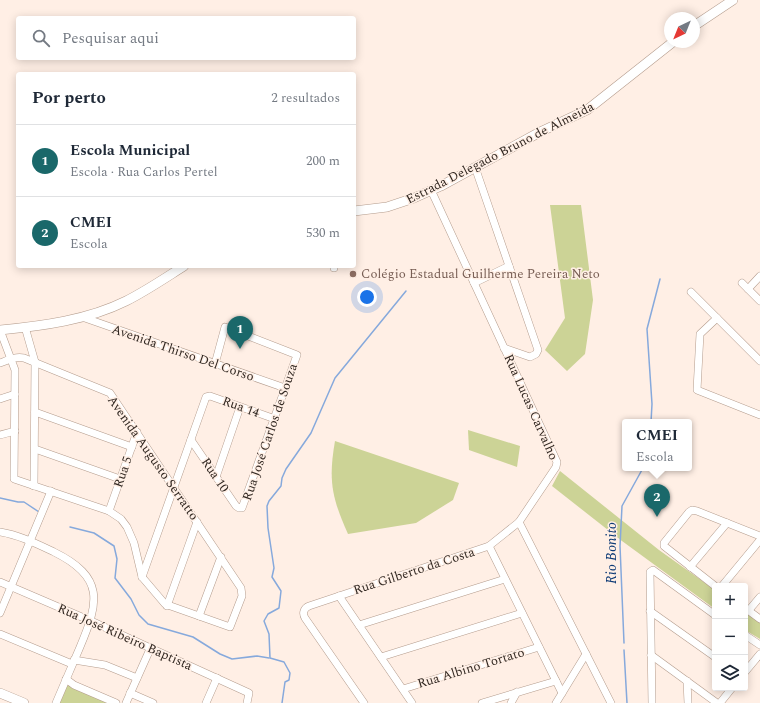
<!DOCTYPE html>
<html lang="pt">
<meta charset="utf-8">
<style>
body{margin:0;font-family:Spectral,serif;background:#f2f2f3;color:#1f2937}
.controls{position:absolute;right:12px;bottom:12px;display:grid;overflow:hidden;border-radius:4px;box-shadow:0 2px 10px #0003}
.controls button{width:36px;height:36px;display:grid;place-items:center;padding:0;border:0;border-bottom:1px solid #e0e1e3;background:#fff;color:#1f2937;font:20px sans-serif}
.compass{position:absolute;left:664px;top:12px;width:36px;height:36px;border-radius:50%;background:#fff;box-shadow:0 2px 10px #0003;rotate:223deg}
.you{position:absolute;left:367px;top:297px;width:14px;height:14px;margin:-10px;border:3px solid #fff;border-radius:50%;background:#1a73e8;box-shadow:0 0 0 6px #1a73e833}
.badge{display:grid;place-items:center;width:26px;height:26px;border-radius:50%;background:#1a686a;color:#fff;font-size:13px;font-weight:700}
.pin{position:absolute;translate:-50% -33px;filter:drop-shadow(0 1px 2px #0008)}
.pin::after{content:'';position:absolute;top:21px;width:14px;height:12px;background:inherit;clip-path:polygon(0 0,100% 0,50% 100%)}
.popup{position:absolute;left:622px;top:419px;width:70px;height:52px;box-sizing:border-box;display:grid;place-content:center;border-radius:4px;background:#fff;filter:drop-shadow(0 1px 3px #0005);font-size:13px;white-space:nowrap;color:#747a83}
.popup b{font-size:15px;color:#1f2937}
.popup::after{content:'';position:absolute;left:50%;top:100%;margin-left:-8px;border:8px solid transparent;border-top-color:#fff}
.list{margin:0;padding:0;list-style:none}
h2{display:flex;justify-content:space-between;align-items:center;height:52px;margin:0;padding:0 16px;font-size:17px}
h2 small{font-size:13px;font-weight:400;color:#747a83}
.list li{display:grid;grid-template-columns:26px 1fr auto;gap:12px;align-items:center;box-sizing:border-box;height:72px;padding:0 16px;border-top:1px solid #e0e1e3}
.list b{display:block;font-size:15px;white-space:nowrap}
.list p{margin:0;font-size:13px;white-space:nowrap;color:#747a83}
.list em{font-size:13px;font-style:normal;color:#747a83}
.icon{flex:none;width:22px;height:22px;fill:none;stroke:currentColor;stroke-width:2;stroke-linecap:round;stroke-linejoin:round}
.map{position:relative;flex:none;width:760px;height:703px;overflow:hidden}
.search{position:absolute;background:#fff;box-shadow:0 2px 10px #0003;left:16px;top:16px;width:340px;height:44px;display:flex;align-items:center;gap:10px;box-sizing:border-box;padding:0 14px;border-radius:4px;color:#747a83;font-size:15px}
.panel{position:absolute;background:#fff;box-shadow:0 2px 10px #0003;left:16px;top:72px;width:340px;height:196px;border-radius:4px}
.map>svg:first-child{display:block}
.green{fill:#ccd396}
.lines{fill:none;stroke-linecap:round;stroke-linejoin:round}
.stream{stroke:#86a9dc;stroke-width:1.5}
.minor-casing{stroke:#b49c8d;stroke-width:8}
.major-casing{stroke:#b49c8d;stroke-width:10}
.minor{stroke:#fff;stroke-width:7}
.major{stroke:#fff;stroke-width:9}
.education-dot{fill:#8d6e63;stroke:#ffefe5;stroke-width:1.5}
.labels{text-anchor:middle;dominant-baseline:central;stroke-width:3;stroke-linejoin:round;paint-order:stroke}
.street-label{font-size:13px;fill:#322822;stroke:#ffefe5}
.education-label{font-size:13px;fill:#785e54;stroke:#ffefe5;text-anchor:start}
.water-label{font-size:14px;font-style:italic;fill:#0d3a76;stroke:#ffefe5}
</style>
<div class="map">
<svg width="760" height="703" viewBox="0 0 760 703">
<rect width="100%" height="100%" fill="#ffefe5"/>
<g class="green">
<polygon points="550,205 581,205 593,300 585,354 567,371 545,350 565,318"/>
<polygon points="468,430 520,446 517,467 469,450"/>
<path d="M335 441 459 483 453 500 416 523 348 534C332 498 328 481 335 441Z"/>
<polygon points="560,471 659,550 715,590 715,609 622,541 552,486"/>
<polygon points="745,611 760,622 760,639 745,630"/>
<polygon points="67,683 112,703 58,703"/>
</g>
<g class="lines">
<g class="stream">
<polyline points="651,422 652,404 647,329 660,279"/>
<polyline points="0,498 18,502 24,502 39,512"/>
<polyline points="70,527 94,533 114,546 117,559 115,578 131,599 139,615 148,624 193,637 220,654 232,659 257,656 269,658"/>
<polyline points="624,643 620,546 622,506 643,468"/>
<polyline points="624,650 627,703"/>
<polyline points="282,703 285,682 289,680 290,673 284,662 270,658 269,634 264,621 268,614 279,608 281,591 272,577 274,568 268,528 267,506 269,501 281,486 282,478 286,469 311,433 335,378 406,291"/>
</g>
<g class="minor-casing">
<g id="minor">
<polyline points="475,167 538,350 536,354 530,357 504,348"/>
<polyline points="431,190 557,462 556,467 519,522 611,703"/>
<polyline points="334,266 334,268"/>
<polyline points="474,283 509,266"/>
<polyline points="742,283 760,301"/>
<polyline points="748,289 760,276"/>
<polyline points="691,292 760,361"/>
<polyline points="82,317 285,388"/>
<polyline points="717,318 700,334 697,390 760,415"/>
<polyline points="25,327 35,362 34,486"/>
<path d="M0 363C8 360 16 356 24 358L110 393 241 588 242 596 230 627 165 604 142 577 134 543 127 527 121 519 109 511 14 479 15 370 0 330"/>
<polyline points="0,399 15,394"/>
<polyline points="35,412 132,447"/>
<polyline points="0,435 15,431"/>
<polyline points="191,440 236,506 239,508 242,508 297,355 225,327 215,364"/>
<polyline points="35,449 120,479"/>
<polyline points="216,477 240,407"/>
<polyline points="109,511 137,432"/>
<path d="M0 532C19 535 37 544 54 552 105 577 99 602 80 647 72 666 64 684 56 703"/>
<polyline points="489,546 562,693"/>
<polyline points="690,567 727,523"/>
<polyline points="142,577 206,397 210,396 275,419"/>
<polyline points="0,582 91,621 249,693 247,703"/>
<polyline points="715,586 664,546 664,543 689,512 692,510 697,511 760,536"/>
<polyline points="722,586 760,540"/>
<polyline points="339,596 412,703"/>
<polyline points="167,606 197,522"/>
<polyline points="745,608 760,619"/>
<polyline points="749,610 760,597"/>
<polyline points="650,611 715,657"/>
<polyline points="0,613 51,491"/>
<polyline points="199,616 221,557"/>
<polyline points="359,625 505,579"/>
<polyline points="0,634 72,664"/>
<polyline points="745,635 760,645"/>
<polyline points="651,655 717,703"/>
<polyline points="381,657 522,613"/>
<polyline points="74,660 105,665 137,678"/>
<polyline points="745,672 760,654"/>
<polyline points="66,679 74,685 116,703"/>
<polyline points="687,681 688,703"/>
<polyline points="403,689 539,647"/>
<polyline points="130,693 153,703"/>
<polyline points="126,703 151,647"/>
<polyline points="206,703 217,678"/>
<path d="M364 703 305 618C302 613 304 608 309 606L489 546 519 522"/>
<polyline points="482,703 556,681"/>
<polyline points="511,703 517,692"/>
<polyline points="556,703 586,654"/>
<polyline points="652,703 650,572 653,570 715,615"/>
<polyline points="720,703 732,688"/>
</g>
</g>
<g class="major-casing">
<g id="major">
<polyline points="694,26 733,0"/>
<polyline points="354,211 387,207 414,198 441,186 540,132 587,110 673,42"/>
<path d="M0 330C42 326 88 320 126 301 146 291 165 278 184 266"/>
<polyline points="0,693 24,703"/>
</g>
</g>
<use href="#minor" class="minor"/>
<use href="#major" class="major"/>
</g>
<circle class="education-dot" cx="353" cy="274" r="4"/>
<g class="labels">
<g class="street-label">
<text transform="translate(500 153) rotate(-27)">Estrada Delegado Bruno de Almeida</text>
<text transform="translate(183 353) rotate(19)">Avenida Thirso Del Corso</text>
<text transform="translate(241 407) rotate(20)">Rua 14</text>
<text transform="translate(531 407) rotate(66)">Rua Lucas Carvalho</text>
<text transform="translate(270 432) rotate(-71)">Rua José Carlos de Souza</text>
<text transform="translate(153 458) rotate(55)">Avenida Augusto Serratto</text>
<text transform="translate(123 472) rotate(-71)">Rua 5</text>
<text transform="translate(215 475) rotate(56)">Rua 10</text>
<text transform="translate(414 571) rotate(-18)">Rua Gilberto da Costa</text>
<text transform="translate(125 637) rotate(24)">Rua José Ribeiro Baptista</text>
<text transform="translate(471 668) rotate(-17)">Rua Albino Tortato</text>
</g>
<g class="education-label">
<text x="361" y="274">Colégio Estadual Guilherme Pereira Neto</text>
</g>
<g class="water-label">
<text transform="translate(611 553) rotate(-90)">Rio Bonito</text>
</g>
</g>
</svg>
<div class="controls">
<button>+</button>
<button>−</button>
<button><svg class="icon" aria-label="layers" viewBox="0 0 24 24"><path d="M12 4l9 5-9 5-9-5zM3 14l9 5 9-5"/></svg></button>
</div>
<svg class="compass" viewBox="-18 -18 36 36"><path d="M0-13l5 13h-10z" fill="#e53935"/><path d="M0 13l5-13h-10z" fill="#747a83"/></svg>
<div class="you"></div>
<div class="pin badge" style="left:240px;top:349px">1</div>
<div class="pin badge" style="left:657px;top:517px">2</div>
<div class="popup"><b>CMEI</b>Escola</div>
<div class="search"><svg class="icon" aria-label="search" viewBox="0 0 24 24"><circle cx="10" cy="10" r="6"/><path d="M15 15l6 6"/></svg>Pesquisar aqui</div>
<section class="panel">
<h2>Por perto<small>2 resultados</small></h2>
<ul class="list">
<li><span class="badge">1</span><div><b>Escola Municipal</b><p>Escola · Rua Carlos Pertel</p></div><em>200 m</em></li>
<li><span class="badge">2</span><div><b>CMEI</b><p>Escola</p></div><em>530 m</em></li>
</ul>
</section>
</div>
